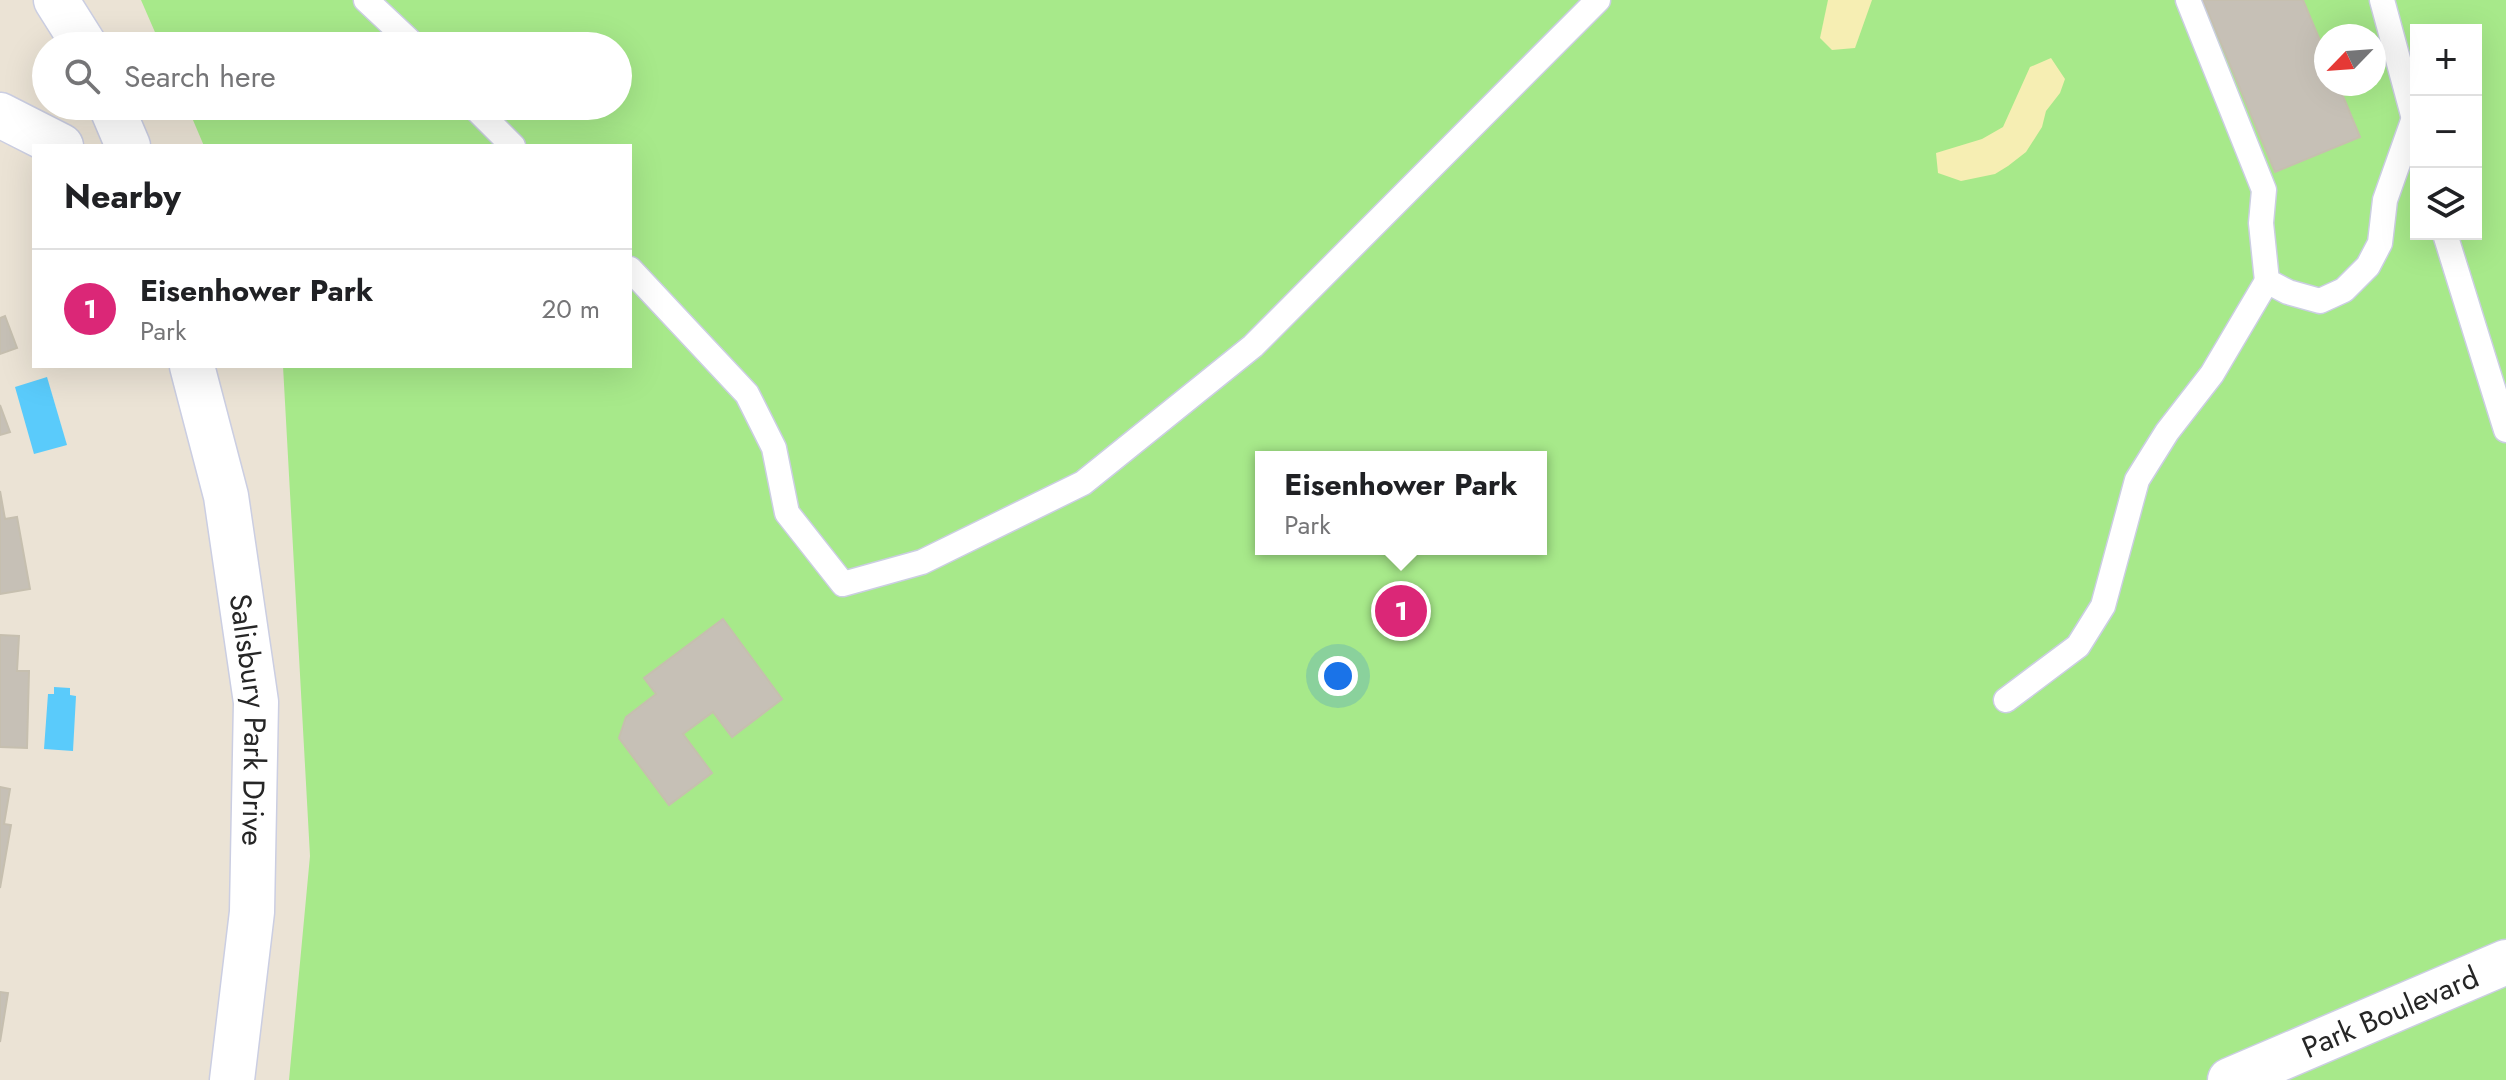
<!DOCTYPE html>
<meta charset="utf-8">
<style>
body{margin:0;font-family:Jost,sans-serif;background:#f2f2f2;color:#202124}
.controls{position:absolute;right:24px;top:24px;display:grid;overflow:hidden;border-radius:0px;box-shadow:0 8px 32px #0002}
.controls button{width:72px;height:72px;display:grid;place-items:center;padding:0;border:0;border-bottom:2px solid #e0e0e0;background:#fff;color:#202124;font:40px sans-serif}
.compass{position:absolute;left:2314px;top:24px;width:72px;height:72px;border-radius:50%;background:#fff;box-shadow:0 8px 32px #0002;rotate:245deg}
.you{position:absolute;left:1338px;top:676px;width:28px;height:28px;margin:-20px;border:6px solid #fff;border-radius:50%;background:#1a73e8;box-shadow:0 0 0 12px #1a73e833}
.badge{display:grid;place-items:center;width:52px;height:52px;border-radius:50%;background:#db2777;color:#fff;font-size:26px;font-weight:700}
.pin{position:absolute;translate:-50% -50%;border:4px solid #fff;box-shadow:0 2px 8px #0006}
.popup{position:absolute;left:1255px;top:451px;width:292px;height:104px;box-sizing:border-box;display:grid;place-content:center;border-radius:0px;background:#fff;filter:drop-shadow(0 2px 6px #0005);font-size:26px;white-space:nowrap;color:#757577}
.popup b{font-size:30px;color:#202124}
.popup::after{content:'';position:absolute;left:50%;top:100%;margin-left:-16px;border:16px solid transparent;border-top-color:#fff}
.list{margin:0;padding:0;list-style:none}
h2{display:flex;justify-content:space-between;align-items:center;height:104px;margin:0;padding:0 32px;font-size:34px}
h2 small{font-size:26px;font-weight:400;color:#757577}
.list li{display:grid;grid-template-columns:52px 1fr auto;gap:24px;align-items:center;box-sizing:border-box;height:120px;padding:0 32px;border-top:2px solid #e0e0e0}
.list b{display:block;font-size:30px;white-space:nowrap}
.list p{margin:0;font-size:26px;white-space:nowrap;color:#757577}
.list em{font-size:26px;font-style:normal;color:#757577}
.icon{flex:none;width:44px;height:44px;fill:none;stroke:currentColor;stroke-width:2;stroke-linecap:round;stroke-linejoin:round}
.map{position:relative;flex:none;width:2506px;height:1080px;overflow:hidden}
.search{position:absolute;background:#fff;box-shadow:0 8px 32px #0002;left:32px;top:32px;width:600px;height:88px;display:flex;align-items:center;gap:20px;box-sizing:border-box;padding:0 28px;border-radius:44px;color:#757577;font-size:30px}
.panel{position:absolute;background:#fff;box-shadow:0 8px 32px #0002;left:32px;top:144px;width:600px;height:224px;border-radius:0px}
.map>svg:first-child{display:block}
.green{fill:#a7e98a;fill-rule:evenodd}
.sand{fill:#f6eeb3}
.water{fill:#5acbfb}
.building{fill:#c6c0b6;stroke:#c6bfaf;stroke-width:2}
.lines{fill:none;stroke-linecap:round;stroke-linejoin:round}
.lane-casing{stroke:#cbcee2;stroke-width:27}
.secondary-casing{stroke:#cbcee2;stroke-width:47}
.lane{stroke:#fff;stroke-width:24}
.secondary{stroke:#fff;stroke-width:44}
.labels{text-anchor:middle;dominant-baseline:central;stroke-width:6;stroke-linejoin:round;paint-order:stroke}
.street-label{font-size:30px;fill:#262626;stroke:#fff}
</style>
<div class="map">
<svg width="2506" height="1080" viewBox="0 0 2506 1080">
<rect width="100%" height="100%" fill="#ebe3d5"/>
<path class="green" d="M141 0H2506V1080H289L310 856 283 366H630V146H204L187 106H618V46H161ZM2416 30H2476V234H2416ZM2326 36H2374V84H2326ZM1261 457H1541V549H1261Z"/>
<g class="sand">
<polygon points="1828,0 1872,0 1855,48 1832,50 1820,38"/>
<polygon points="2051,58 2065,79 2060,93 2046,111 2042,127 2026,152 2008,166 1995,174 1961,181 1938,173 1936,153 1982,139 2003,127 2030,67"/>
</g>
<g class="water">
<polygon points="47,377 67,445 34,454 15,387"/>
<polygon points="54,687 70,688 70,695 76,696 73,751 44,749 48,694 54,694"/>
</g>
<g class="building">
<polygon points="2203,0 2303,0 2326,55 2326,84 2338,84 2360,137 2275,172"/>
<polygon points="5,316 17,348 0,354 0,318"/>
<polygon points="0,405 10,432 0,435"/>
<polygon points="0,491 5,519 17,517 30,589 0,594"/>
<polygon points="723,619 782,699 732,737 713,712 683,734 712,773 669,805 619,738 626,717 656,694 644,678"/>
<polygon points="0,635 19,636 17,671 29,671 27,748 0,747"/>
<polygon points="0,787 10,789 4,824 11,825 0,888"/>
<polygon points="0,992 8,993 0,1042"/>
</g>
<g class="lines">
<g class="lane-casing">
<g id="lane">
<polyline points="366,0 415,46"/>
<polyline points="2188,0 2264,190 2261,223 2267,281 2288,292 2320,301 2344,290 2368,266 2380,243 2385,200 2414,118"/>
<polyline points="2382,0 2416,126"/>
<polyline points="473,106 513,146"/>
<polyline points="2445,234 2506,430"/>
<polyline points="630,269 747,394 774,448 787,513 843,584 922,562 1083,483 1253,346 1598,0"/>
<polyline points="2006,700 2078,646 2103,606 2137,480 2167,432 2212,374 2267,281"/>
</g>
</g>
<g class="secondary-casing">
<g id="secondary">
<polyline points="56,0 85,46"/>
<polyline points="111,106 128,146"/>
<polyline points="0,115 61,146"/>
<path id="s1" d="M192 366 226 496 256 702 252 912 232 1080"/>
<path id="s2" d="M2230 1080 2506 962"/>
</g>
</g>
<use href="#lane" class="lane"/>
<use href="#secondary" class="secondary"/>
</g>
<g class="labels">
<g class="street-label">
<text stroke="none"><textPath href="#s1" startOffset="360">Salisbury Park Drive</textPath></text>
<text stroke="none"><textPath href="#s2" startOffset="174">Park Boulevard</textPath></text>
</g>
</g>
</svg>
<div class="controls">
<button>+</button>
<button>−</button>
<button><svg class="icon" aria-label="layers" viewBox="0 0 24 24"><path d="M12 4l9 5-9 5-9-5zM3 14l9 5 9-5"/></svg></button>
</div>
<svg class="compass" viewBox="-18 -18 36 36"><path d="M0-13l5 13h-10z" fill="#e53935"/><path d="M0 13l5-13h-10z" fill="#757577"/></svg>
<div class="you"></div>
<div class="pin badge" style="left:1401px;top:611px">1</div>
<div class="popup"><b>Eisenhower Park</b>Park</div>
<div class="search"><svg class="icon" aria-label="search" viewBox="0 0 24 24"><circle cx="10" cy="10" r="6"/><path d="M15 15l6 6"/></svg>Search here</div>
<section class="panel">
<h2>Nearby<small></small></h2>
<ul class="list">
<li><span class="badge">1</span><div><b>Eisenhower Park</b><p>Park</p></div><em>20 m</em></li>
</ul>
</section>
</div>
